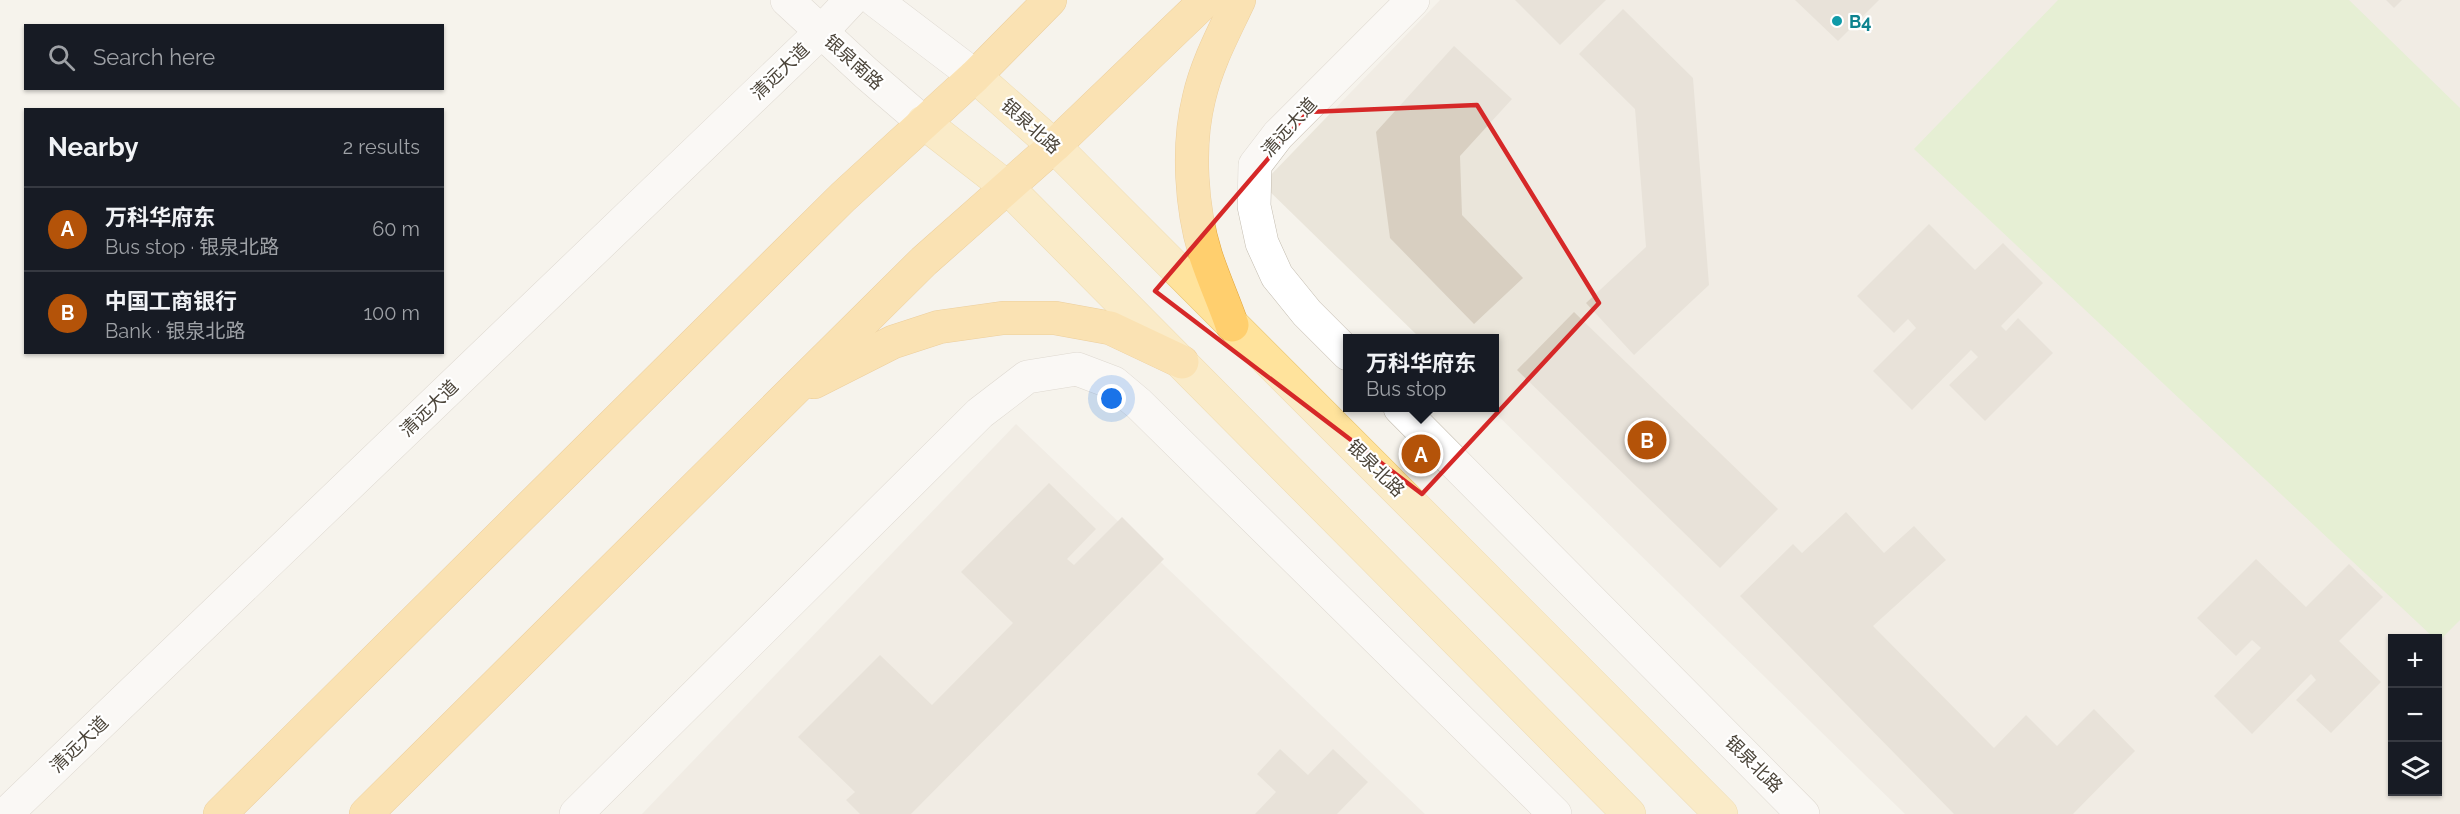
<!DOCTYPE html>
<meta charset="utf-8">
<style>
body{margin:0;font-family:Raleway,"Noto Sans SC",sans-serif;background:#20242c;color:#f1f3f6}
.controls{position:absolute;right:18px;bottom:18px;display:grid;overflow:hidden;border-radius:0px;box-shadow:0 2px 4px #0004}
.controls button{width:54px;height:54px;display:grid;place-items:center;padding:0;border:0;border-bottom:2px solid #363941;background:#171b24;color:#f1f3f6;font:30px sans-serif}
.you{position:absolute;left:1112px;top:399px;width:21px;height:21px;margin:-15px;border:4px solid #fff;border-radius:50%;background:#1a73e8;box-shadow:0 0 0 9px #1a73e833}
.badge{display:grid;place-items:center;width:39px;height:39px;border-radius:50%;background:#b45309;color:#fff;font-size:20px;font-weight:700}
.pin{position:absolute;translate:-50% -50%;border:3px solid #fff;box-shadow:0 2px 6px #0006}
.popup{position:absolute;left:1343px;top:334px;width:156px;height:78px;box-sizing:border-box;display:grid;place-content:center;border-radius:0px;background:#171b24;filter:drop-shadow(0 2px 4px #0005);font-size:20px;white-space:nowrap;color:#9ea1a6}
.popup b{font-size:22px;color:#f1f3f6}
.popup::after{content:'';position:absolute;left:50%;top:100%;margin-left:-12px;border:12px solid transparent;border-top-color:#171b24}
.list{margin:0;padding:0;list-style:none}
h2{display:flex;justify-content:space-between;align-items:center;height:78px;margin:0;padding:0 24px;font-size:26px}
h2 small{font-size:20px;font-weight:400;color:#9ea1a6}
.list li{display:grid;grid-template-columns:39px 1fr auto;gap:18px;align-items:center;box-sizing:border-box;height:84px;padding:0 24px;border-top:2px solid #363941}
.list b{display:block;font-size:22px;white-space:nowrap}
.list p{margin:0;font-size:20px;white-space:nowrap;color:#9ea1a6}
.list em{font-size:20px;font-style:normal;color:#9ea1a6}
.icon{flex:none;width:33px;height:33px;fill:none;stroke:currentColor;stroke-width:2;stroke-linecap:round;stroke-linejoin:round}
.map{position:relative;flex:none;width:2460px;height:814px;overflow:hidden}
.search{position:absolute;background:#171b24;box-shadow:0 2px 4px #0004;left:24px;top:24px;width:420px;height:66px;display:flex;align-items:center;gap:15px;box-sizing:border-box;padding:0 21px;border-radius:0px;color:#9ea1a6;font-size:22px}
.panel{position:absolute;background:#171b24;box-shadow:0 2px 4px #0004;left:24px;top:108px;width:420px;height:246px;border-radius:0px}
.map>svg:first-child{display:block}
.residential{fill:#eae5da;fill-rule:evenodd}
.green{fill:#d2eab5}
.building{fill:#d8cfc1}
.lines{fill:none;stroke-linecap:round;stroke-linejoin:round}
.minor-casing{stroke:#c2bbae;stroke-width:34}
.major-casing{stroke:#e6c16a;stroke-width:34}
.highway-casing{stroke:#e0a43c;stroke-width:34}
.minor{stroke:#fff;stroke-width:33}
.major{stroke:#ffe39c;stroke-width:33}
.highway{stroke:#ffcf6e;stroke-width:33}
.marked{fill:none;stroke:#d62828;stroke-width:4.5;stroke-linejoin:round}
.culture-dot{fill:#0f9aa8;stroke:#fff;stroke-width:2}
.labels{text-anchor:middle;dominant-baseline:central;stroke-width:4.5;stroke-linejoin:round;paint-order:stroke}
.culture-label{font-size:18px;font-weight:bold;fill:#0d838f;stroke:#fff;text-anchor:start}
.street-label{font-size:18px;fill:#4b4439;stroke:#fff}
</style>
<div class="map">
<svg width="2460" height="814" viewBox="0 0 2460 814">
<rect width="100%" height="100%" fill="#f6f3ec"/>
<g class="residential">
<path d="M1440 0H2460V814H1905L1490 408H1494V338H1420L1262 184ZM2392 638H2438V792H2392Z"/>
<polygon points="1016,424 1425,814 642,814"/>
</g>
<polygon class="green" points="2058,0 2349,0 2460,108 2460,620 2438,642 2438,638 2434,638 1914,149"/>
<g class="building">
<polygon points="1515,0 1606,0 1560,45"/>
<polygon points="1795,0 1879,0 1838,41"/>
<polygon points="2386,0 2402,0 2394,8"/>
<polygon points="1623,9 1693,78 1709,285 1634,355 1586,303 1646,247 1635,109 1579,54"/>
<polygon points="1454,46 1512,99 1460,156 1462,215 1523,278 1474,324 1390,238 1376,132"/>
<polygon points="1929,224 1975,270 2003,243 2043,283 2001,326 2006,331 2018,318 2053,353 1985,421 1949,385 1978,357 1971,350 1912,410 1873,371 1916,328 1908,319 1894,333 1857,296"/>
<polygon points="1574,312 1778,509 1720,568 1517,370"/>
<polygon points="1049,483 1096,529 1067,559 1074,565 1122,517 1164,559 911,814 860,814 846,800 855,792 798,737 880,655 932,705 1013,623 961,572"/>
<polygon points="1846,512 1884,553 1914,526 1946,560 1873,626 1994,748 2026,715 2057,746 2094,709 2135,751 2073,814 1954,814 1740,596 1793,544 1802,553"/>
<polygon points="2256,559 2306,607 2349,564 2383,597 2339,641 2381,682 2331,733 2296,700 2316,680 2311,674 2252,734 2214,696 2261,648 2252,640 2236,656 2197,618"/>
<polygon points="1280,749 1308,775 1333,749 1368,782 1337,814 1255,814 1276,792 1257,774"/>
</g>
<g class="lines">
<g class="minor-casing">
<g id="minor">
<polyline points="787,0 866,73 923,122"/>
<polyline points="875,0 975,76"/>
<polyline points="1348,354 1307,313 1277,276 1262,243 1254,206 1255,165 1278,135 1413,0"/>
<polyline points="1400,408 1803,814"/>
<polyline points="6,814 821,32 851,0"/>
<polyline points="576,814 980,413 1027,377 1077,369 1114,383 1139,404 1555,814"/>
</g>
</g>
<g class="major-casing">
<g id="major">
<polyline points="975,76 1054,146 1721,814"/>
<polyline points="923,122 1008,188 1629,814"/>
</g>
</g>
<g class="highway-casing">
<g id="highway">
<path d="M1232 325C1224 302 1214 280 1206 256 1191 209 1187 146 1199 98 1207 63 1224 32 1239 0"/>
<polyline points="814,382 893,342 939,327 1003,318 1055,318 1110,328 1182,362"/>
<polyline points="220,814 843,197 975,76 1050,0"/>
<polyline points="366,814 924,261 1054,146 1206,0"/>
</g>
</g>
<use href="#minor" class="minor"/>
<use href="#major" class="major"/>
<use href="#highway" class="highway"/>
</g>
<path d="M0 0H2460V814H0ZM1477 105 1599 303 1422 494 1155 291 1308 112Z" fill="#f6f3ec" fill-opacity=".55" fill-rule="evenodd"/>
<path class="marked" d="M1477 105 1599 303 1422 494 1155 291 1308 112Z"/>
<circle class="culture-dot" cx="1837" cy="21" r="6"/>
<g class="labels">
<g class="culture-label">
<text x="1849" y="21">B4</text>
</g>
<g class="street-label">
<text transform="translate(854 62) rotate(42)">银泉南路</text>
<text transform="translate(780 71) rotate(-44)">清远大道</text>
<text transform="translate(1031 126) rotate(42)">银泉北路</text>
<text transform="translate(1289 127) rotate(-48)">清远大道</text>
<text transform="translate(429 408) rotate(-44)">清远大道</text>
<text transform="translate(1376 468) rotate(45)">银泉北路</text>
<text transform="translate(79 744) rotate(-44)">清远大道</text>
<text transform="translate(1754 764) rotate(45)">银泉北路</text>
</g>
</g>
</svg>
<div class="controls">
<button>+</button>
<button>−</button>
<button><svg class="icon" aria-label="layers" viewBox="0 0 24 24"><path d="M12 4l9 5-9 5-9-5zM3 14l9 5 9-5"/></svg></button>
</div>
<div class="you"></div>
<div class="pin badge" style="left:1421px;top:454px">A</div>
<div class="popup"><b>万科华府东</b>Bus stop</div>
<div class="pin badge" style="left:1647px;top:440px">B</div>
<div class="search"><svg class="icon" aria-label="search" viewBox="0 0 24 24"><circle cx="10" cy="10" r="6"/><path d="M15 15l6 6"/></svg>Search here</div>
<section class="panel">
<h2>Nearby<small>2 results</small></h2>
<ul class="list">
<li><span class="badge">A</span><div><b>万科华府东</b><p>Bus stop · 银泉北路</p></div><em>60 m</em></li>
<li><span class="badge">B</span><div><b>中国工商银行</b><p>Bank · 银泉北路</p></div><em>100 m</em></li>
</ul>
</section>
</div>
